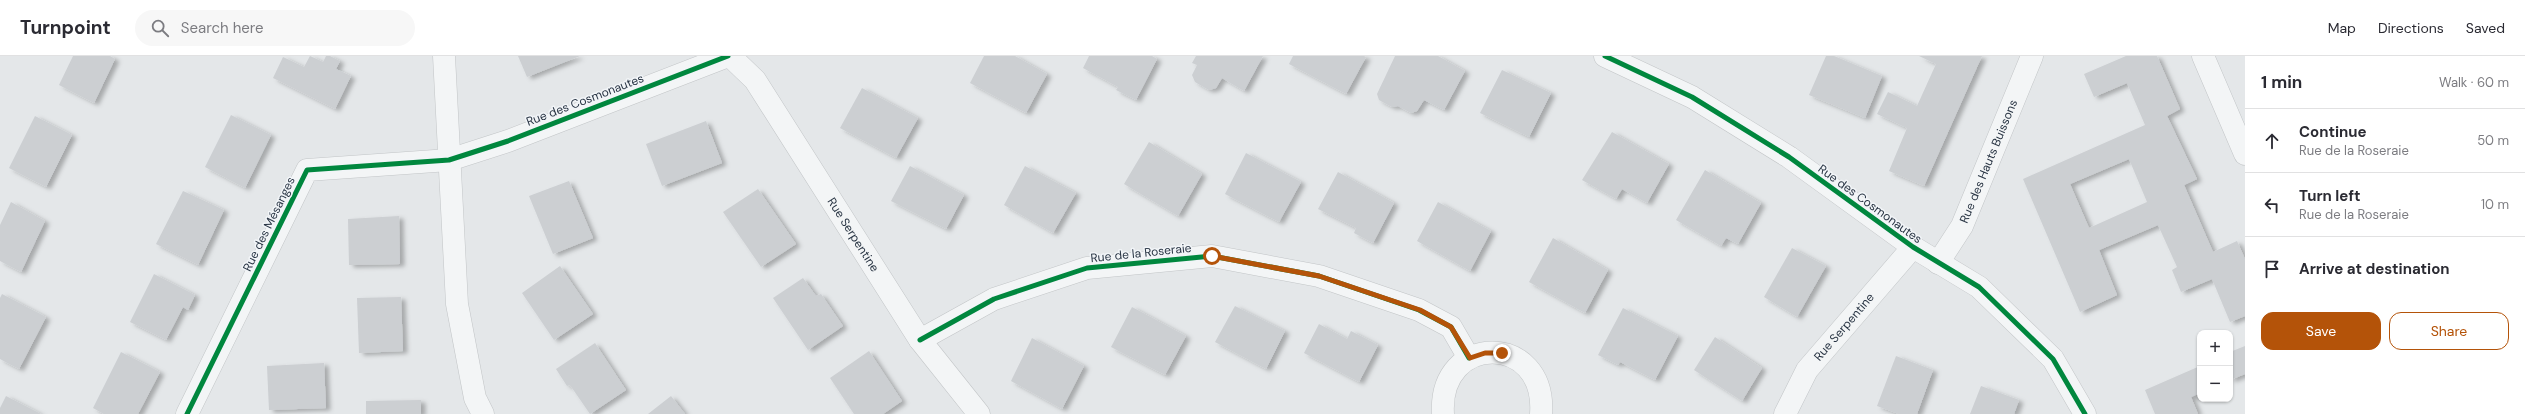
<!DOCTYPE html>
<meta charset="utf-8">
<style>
body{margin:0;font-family:"DM Sans",sans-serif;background:#f7f7f7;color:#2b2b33}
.controls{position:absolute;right:12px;bottom:12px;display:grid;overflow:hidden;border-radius:8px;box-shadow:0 1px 3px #0004}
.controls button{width:36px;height:36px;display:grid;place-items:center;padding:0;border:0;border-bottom:1px solid #e1e1e2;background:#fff;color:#2b2b33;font:20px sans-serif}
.stop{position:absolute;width:12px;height:12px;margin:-9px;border:3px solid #b45309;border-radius:50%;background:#fff}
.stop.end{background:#b45309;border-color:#fff;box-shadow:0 1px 4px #0008}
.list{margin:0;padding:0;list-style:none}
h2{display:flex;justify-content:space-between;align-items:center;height:52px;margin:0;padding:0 16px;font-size:17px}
h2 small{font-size:13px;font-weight:400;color:#7c7c81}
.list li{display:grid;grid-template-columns:26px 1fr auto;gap:12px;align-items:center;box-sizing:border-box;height:64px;padding:0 16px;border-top:1px solid #e1e1e2}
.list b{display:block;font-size:15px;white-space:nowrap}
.list p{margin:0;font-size:13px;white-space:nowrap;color:#7c7c81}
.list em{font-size:13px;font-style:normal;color:#7c7c81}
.actions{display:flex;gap:8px;padding:12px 16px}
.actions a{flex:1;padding:9px 0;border:1px solid #b45309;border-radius:12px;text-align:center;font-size:14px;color:#b45309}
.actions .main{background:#b45309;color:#fff}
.icon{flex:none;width:22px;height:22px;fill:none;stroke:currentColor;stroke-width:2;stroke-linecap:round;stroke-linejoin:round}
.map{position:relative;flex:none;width:2245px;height:358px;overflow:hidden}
header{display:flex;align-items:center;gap:24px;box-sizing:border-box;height:56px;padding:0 20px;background:#fff;border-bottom:1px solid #e1e1e2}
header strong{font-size:19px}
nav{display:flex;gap:22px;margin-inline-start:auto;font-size:14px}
.search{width:280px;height:36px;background:#f7f7f7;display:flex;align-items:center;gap:10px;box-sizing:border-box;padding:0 14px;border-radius:22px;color:#7c7c81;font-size:15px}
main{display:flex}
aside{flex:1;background:#fff}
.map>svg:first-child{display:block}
.building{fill:#cccfd2;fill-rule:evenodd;filter:url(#shadow)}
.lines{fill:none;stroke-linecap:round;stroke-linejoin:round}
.minor-casing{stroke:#c2c5c7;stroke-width:23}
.minor{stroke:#f3f5f6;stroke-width:22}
.cycleway-casing{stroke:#f2f5f8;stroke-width:8}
.cycleway{stroke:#00873e;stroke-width:5}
.route{stroke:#b45309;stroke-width:5}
.labels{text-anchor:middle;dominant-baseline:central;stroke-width:3;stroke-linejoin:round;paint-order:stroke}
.street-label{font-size:12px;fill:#293544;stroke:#f2f5f8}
</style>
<header>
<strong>Turnpoint</strong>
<div class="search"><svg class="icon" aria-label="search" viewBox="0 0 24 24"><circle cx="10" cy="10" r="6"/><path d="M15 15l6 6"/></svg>Search here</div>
<nav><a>Map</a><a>Directions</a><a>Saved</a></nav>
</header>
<main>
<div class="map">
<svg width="2245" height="358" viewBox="0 0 2245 358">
<defs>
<filter id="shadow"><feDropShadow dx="4.5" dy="2.5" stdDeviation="2" flood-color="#0004"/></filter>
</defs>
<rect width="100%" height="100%" fill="#e4e7e9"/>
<g class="building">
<polygon points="73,0 110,0 115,3 94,47 59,29"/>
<polygon points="310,0 323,6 326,0 330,0 340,5 336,13 351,20 335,53 273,22 283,1 304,11"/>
<polygon points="518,0 580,0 527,21"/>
<polygon points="984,0 1015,0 1047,18 1026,57 970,27"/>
<polygon points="1089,0 1152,0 1157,3 1136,44 1116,34 1118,31 1083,12"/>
<polygon points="1196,0 1263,0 1244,35 1222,22 1216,32 1209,34 1195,26 1192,19 1197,9 1192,7"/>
<polygon points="1293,0 1364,0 1366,1 1346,38 1289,8"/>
<polygon points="1395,0 1438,0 1465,15 1444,54 1424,44 1417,55 1411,57 1398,50 1392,51 1379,44 1377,38"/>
<polygon points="1826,0 1834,0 1882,20 1865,62 1809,39"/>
<polygon points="1919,0 1982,0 1924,130 1889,115 1907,72 1877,58 1888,36 1917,50 1936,8"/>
<path d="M2126 0H2157L2180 53 2167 60 2197 123 2184 129 2213 196 2237 185 2245 203V260L2230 266 2212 223 2181 236 2172 214 2177 211 2158 169 2099 194 2117 239 2080 256 2023 123 2145 69 2127 27 2094 41 2084 18ZM2129 103 2147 146 2089 172 2070 128Z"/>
<polygon points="1502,14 1551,37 1529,81 1480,57"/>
<polygon points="862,32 918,62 896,102 840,72"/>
<polygon points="231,59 271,79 245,132 205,111"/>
<polygon points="35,60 72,79 46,131 9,112"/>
<polygon points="706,65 722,107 662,130 646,88"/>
<polygon points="1612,76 1669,108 1647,147 1622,133 1616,143 1582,124"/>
<polygon points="1149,86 1202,118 1178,160 1124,128"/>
<polygon points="1246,97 1301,126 1279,166 1225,138"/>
<polygon points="910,110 964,139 946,173 891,145"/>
<polygon points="1025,110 1076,137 1053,177 1004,149"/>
<polygon points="1705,114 1761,147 1738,188 1726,182 1721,190 1676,164"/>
<polygon points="1338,116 1394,147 1373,187 1354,177 1356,172 1318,153"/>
<polygon points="569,125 593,182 553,198 529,140"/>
<polygon points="758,133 796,188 761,211 723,156"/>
<polygon points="183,135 224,154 198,209 156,188"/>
<polygon points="11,146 45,165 21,216 0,205 0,169"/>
<polygon points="1438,146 1491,175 1470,215 1417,185"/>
<polygon points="399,160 400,208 349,209 348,163"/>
<polygon points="1553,182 1608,214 1585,257 1529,226"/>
<polygon points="1792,192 1826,210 1797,261 1764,241"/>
<polygon points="560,210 593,258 554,284 522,237"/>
<polygon points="154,218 195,239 188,254 183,251 166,284 130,266"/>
<polygon points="803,222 816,240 821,238 843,270 808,294 773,242"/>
<polygon points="2,238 46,261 19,313 0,303 0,242"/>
<polygon points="401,241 403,295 359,297 357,242"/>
<polygon points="1235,250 1285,275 1266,313 1215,286"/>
<polygon points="1132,251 1186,280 1165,319 1111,291"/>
<polygon points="1623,252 1678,280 1655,324 1620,306 1618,309 1598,299"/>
<polygon points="1319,268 1347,283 1351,275 1378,289 1359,326 1304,297"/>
<polygon points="1715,281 1762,312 1742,345 1694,314"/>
<polygon points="1032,282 1084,310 1062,353 1011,325"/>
<polygon points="595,287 626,334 590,358 570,329 567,330 556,313"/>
<polygon points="2245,290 2245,318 2230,324 2230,296"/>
<polygon points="869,295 902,345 883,358 854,358 830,322"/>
<polygon points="121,296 160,316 138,358 104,358 93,352"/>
<polygon points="1896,300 1933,314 1917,358 1899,358 1877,350"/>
<polygon points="324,307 326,352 269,354 267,310"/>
<polygon points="2200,310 2200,337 2191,341 2198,358 2155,358 2145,334"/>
<polygon points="1981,330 2019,344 2014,358 1970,358"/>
<polygon points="6,340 41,358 0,358 0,352"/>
<polygon points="671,340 685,358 648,358"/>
<polygon points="421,344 421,358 366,358 366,345"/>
</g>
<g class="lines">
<g class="minor-casing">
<g id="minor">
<polyline points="444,0 457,248 475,342 483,358"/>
<path id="s1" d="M730 0 755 24 920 284 979 358"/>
<polyline points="1605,0 1692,41 1789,101 1913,191 1979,231 2053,303 2085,358"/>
<polyline points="2203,0 2245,98"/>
<path id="s2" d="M1938 207 1962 170 2032 0"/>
<polyline points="920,284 994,243 1087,212 1212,200 1319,220 1419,254 1451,271 1469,302"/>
<polyline points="187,358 307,114 449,104 508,85 728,0"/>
<path d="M1443 358C1438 276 1547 276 1541 358"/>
<path id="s3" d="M1785 358 1807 314 1913 191"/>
</g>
</g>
<use href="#minor" class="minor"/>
<g class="cycleway-casing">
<g id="cycleway">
<polyline points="1605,0 1692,41 1789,101 1913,191 1979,231 2053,303 2085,358"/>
<polyline points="920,284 994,243 1087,212 1212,200 1319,220 1419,254 1451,271 1469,302"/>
<polyline points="187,358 307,114 449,104 508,85 728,0"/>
</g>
</g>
<use href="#cycleway" class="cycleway"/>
</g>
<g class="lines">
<polyline class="route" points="1212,200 1319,220 1420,254 1451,271 1470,302 1485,297 1502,297"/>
</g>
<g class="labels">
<g class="street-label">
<text transform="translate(585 44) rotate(-21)">Rue des Cosmonautes</text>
<text stroke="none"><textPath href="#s2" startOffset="114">Rue des Hauts Buissons</textPath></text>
<text transform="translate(1870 148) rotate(36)">Rue des Cosmonautes</text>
<text transform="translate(269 168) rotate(-64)">Rue des Mésanges</text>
<text stroke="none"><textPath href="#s1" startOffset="218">Rue Serpentine</textPath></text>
<text transform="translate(1141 197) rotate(-6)">Rue de la Roseraie</text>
<text stroke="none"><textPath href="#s3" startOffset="106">Rue Serpentine</textPath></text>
</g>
</g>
</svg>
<div class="controls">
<button>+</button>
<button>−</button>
</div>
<div class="stop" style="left:1212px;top:200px"></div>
<div class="stop end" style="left:1502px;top:297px"></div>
</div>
<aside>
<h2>1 min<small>Walk · 60 m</small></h2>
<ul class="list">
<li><svg class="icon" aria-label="ahead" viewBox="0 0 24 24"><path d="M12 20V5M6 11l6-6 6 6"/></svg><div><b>Continue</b><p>Rue de la Roseraie</p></div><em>50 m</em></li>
<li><svg class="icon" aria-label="left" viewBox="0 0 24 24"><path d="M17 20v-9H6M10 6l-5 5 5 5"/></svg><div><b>Turn left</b><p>Rue de la Roseraie</p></div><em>10 m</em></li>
<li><svg class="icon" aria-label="arrive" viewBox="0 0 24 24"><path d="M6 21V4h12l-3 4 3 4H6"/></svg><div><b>Arrive at destination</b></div></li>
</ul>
<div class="actions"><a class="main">Save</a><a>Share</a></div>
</aside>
</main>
